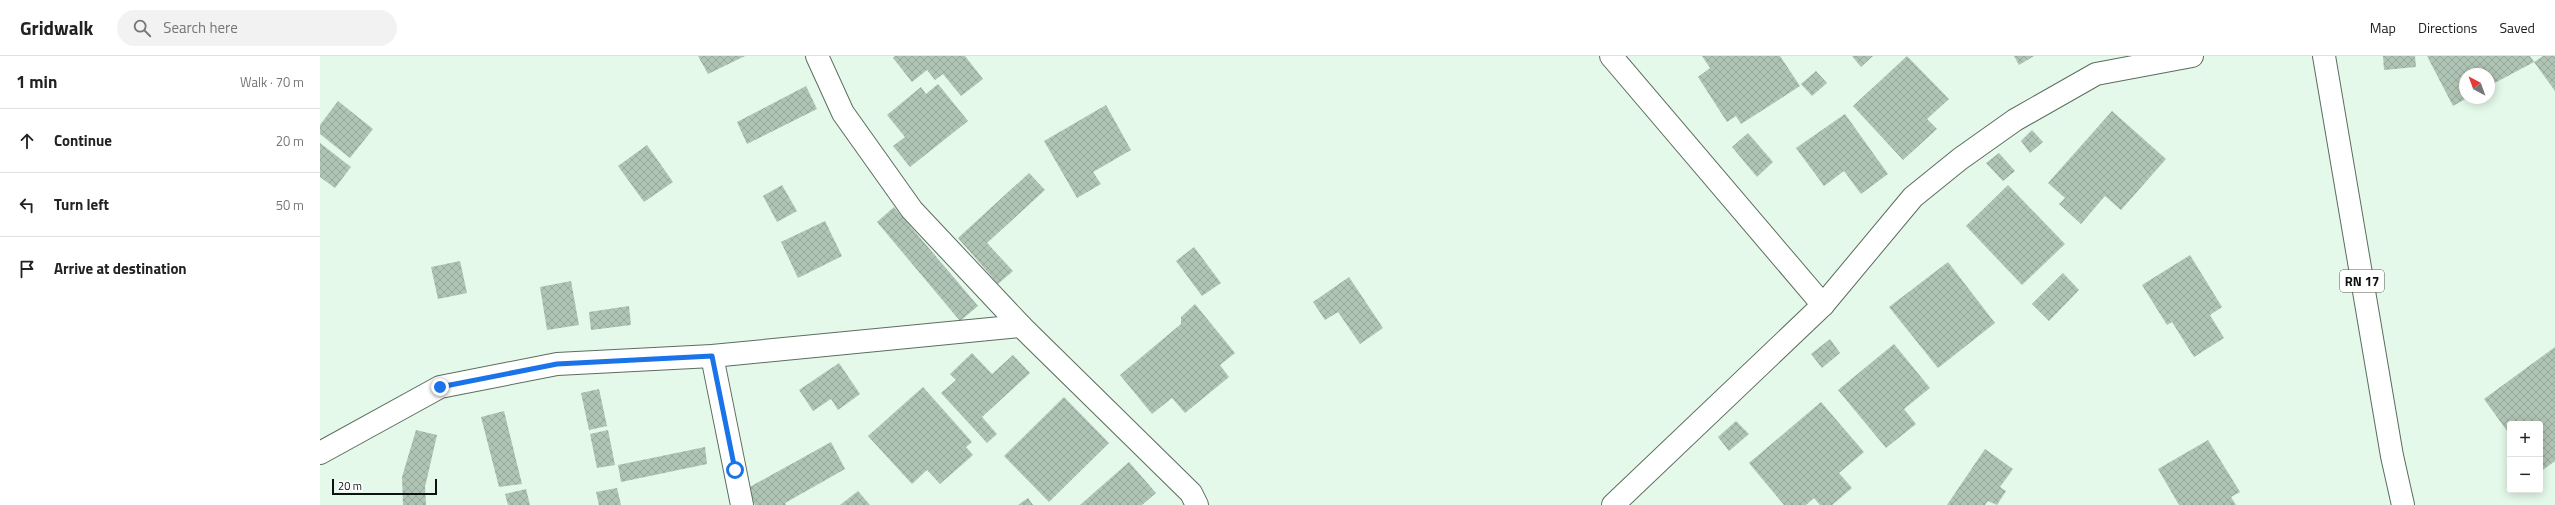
<!DOCTYPE html>
<meta charset="utf-8">
<style>
body{margin:0;font-family:"Titillium Web",sans-serif;background:#f2f2f2;color:#222}
.controls{position:absolute;right:12px;bottom:12px;display:grid;overflow:hidden;border-radius:4px;box-shadow:0 2px 10px #0003}
.controls button{width:36px;height:36px;display:grid;place-items:center;padding:0;border:0;border-bottom:1px solid #e0e0e0;background:#fff;color:#222;font:20px sans-serif}
.compass{position:absolute;left:2139px;top:12px;width:36px;height:36px;border-radius:50%;background:#fff;box-shadow:0 2px 10px #0003;rotate:319deg}
.scale{position:absolute;left:12px;bottom:10px;width:105px;box-sizing:border-box;padding-left:4px;border:2px solid #0d140f;border-top:0;font-size:11px;line-height:14px;white-space:nowrap;color:#0d140f;-webkit-text-stroke:3px #fff;paint-order:stroke}
.stop{position:absolute;width:12px;height:12px;margin:-9px;border:3px solid #1a73e8;border-radius:50%;background:#fff}
.stop.end{background:#1a73e8;border-color:#fff;box-shadow:0 1px 4px #0008}
.list{margin:0;padding:0;list-style:none}
h2{display:flex;justify-content:space-between;align-items:center;height:52px;margin:0;padding:0 16px;font-size:17px}
h2 small{font-size:13px;font-weight:400;color:#767676}
.list li{display:grid;grid-template-columns:26px 1fr auto;gap:12px;align-items:center;box-sizing:border-box;height:64px;padding:0 16px;border-top:1px solid #e0e0e0}
.list b{display:block;font-size:15px;white-space:nowrap}
.list em{font-size:13px;font-style:normal;color:#767676}
.icon{flex:none;width:22px;height:22px;fill:none;stroke:currentColor;stroke-width:2;stroke-linecap:round;stroke-linejoin:round}
.map{position:relative;flex:none;width:2235px;height:449px;overflow:hidden}
header{display:flex;align-items:center;gap:24px;box-sizing:border-box;height:56px;padding:0 20px;background:#fff;border-bottom:1px solid #e0e0e0}
header strong{font-size:19px}
nav{display:flex;gap:22px;margin-inline-start:auto;font-size:14px}
.search{width:280px;height:36px;background:#f2f2f2;display:flex;align-items:center;gap:10px;box-sizing:border-box;padding:0 14px;border-radius:22px;color:#767676;font-size:15px}
main{display:flex}
aside{flex:1;background:#fff}
.map>svg:first-child{display:block}
.building{fill:url(#building-cross-hatch)}
.lines{fill:none;stroke-linecap:round;stroke-linejoin:round}
.minor-casing{stroke:#5b6d5f;stroke-width:24}
.primary-casing{stroke:#5b6d5f;stroke-width:24}
.minor{stroke:#fff;stroke-width:22}
.primary{stroke:#fff;stroke-width:22}
.route{stroke:#1a73e8;stroke-width:5}
.labels{text-anchor:middle;dominant-baseline:central;stroke-width:4;stroke-linejoin:round;paint-order:stroke}
.shield{fill:#fff;stroke:#565a57;stroke-width:1}
.shield-label{font-size:13px;font-weight:bold;fill:#0d140f}
</style>
<header>
<strong>Gridwalk</strong>
<div class="search"><svg class="icon" aria-label="search" viewBox="0 0 24 24"><circle cx="10" cy="10" r="6"/><path d="M15 15l6 6"/></svg>Search here</div>
<nav><a>Map</a><a>Directions</a><a>Saved</a></nav>
</header>
<main>
<aside>
<h2>1 min<small>Walk · 70 m</small></h2>
<ul class="list">
<li><svg class="icon" aria-label="ahead" viewBox="0 0 24 24"><path d="M12 20V5M6 11l6-6 6 6"/></svg><div><b>Continue</b></div><em>20 m</em></li>
<li><svg class="icon" aria-label="left" viewBox="0 0 24 24"><path d="M17 20v-9H6M10 6l-5 5 5 5"/></svg><div><b>Turn left</b></div><em>50 m</em></li>
<li><svg class="icon" aria-label="arrive" viewBox="0 0 24 24"><path d="M6 21V4h12l-3 4 3 4H6"/></svg><div><b>Arrive at destination</b></div></li>
</ul>
</aside>
<div class="map">
<svg width="2235" height="449" viewBox="0 0 2235 449">
<defs>
<pattern id="building-cross-hatch" width="8" height="8" patternUnits="userSpaceOnUse"><rect width="8" height="8" fill="#b0c4b5"/><path d="M0 0l8 8M0 8l8-8" fill="none" stroke="#96a89a"/></pattern>
</defs>
<rect width="100%" height="100%" fill="#e4f9e9"/>
<g class="building">
<polygon points="378,0 425,0 388,18"/>
<polygon points="575,0 645,0 663,23 641,40 623,18 615,24 607,14 592,26 573,2"/>
<polygon points="1382,0 1460,0 1480,30 1421,68 1416,60 1407,66 1378,21 1390,12"/>
<polygon points="1532,0 1553,0 1541,11"/>
<polygon points="1587,0 1629,43 1607,63 1617,73 1583,104 1533,50"/>
<polygon points="1694,0 1714,0 1699,9"/>
<polygon points="2063,0 2095,0 2096,11 2064,14"/>
<polygon points="2107,0 2210,0 2214,6 2169,30 2169,18 2145,18 2145,42 2147,42 2133,50"/>
<polygon points="2223,0 2235,0 2235,35 2214,6"/>
<polygon points="1496,15 1507,27 1492,40 1481,28"/>
<polygon points="618,28 648,65 590,111 573,90 585,81 567,59 601,31 606,38"/>
<polygon points="486,30 497,53 427,88 417,66"/>
<polygon points="18,45 53,73 30,102 0,78 0,69"/>
<polygon points="786,49 811,94 773,116 781,128 757,142 724,85"/>
<polygon points="1792,55 1846,103 1801,154 1785,140 1761,168 1739,148 1745,142 1728,127"/>
<polygon points="1525,58 1568,118 1541,138 1524,115 1504,130 1476,92"/>
<polygon points="1712,74 1723,86 1710,97 1701,85"/>
<polygon points="1428,77 1453,106 1437,121 1412,91"/>
<polygon points="0,87 31,111 15,132 0,121"/>
<polygon points="327,89 353,126 324,146 298,110"/>
<polygon points="1679,97 1695,115 1683,125 1666,107"/>
<polygon points="709,117 725,134 667,187 693,215 678,228 638,182"/>
<polygon points="462,129 477,155 457,166 443,140"/>
<polygon points="1688,129 1745,188 1702,229 1646,170"/>
<polygon points="574,151 658,250 640,265 557,166"/>
<polygon points="505,165 522,200 478,222 461,186"/>
<polygon points="874,191 901,227 882,240 856,205"/>
<polygon points="1870,199 1902,251 1890,259 1904,282 1874,301 1852,266 1847,269 1822,229"/>
<polygon points="140,205 147,237 118,243 111,211"/>
<polygon points="1628,206 1675,267 1618,312 1569,251"/>
<polygon points="1743,217 1759,234 1729,265 1712,248"/>
<polygon points="1029,221 1063,272 1040,288 1018,256 1005,264 993,246"/>
<polygon points="251,225 259,269 227,274 220,231"/>
<polygon points="875,248 915,297 900,309 909,321 865,357 852,342 832,358 800,319 861,268 861,261"/>
<polygon points="309,250 311,269 271,274 269,256"/>
<polygon points="1510,283 1520,297 1502,312 1491,298"/>
<polygon points="1574,288 1610,332 1584,353 1596,368 1566,392 1518,334"/>
<polygon points="2235,291 2235,405 2220,416 2220,368 2190,368 2190,379 2164,343"/>
<polygon points="652,297 672,318 693,299 710,317 662,361 677,378 667,387 621,337 636,324 630,318"/>
<polygon points="519,307 540,338 518,354 511,343 493,355 479,334"/>
<polygon points="603,331 652,386 646,391 653,399 620,428 607,414 592,428 548,380"/>
<polygon points="279,333 287,370 269,374 261,337"/>
<polygon points="744,341 789,387 729,446 684,400"/>
<polygon points="1501,346 1544,396 1519,417 1532,432 1512,449 1500,449 1494,442 1486,449 1464,449 1429,407"/>
<polygon points="184,355 202,428 179,431 161,361"/>
<polygon points="1416,365 1429,378 1409,395 1398,381"/>
<polygon points="96,374 117,379 105,431 106,449 83,449 82,421"/>
<polygon points="288,374 295,409 277,412 270,378"/>
<polygon points="1888,384 1920,436 1911,441 1916,449 1859,449 1838,413"/>
<polygon points="511,386 525,413 465,447 466,449 435,449 426,433"/>
<polygon points="385,391 387,408 301,426 298,409"/>
<polygon points="1665,393 1693,413 1680,431 1686,435 1677,449 1668,445 1665,449 1627,449"/>
<polygon points="809,406 836,437 822,449 760,449"/>
<polygon points="297,432 301,449 279,449 276,436"/>
<polygon points="206,433 210,449 188,449 185,438"/>
<polygon points="538,435 550,449 520,449"/>
<polygon points="708,442 713,449 698,449"/>
</g>
<g class="lines">
<g class="minor-casing">
<g id="minor">
<polyline points="497,0 523,57 592,154 701,270 871,437 877,449"/>
<polyline points="1291,0 1503,249"/>
<polyline points="392,300 422,449"/>
<polyline points="0,397 120,331 237,308 392,300 701,270"/>
<polyline points="1293,449 1503,249 1593,141 1640,103 1695,64 1776,18 1872,0"/>
</g>
</g>
<g class="primary-casing">
<polyline id="primary" points="2004,0 2072,400 2083,449"/>
</g>
<use href="#minor" class="minor"/>
<use href="#primary" class="primary"/>
</g>
<g class="lines">
<polyline class="route" points="120,331 237,308 392,300 415,414"/>
</g>
<g class="labels">
<rect class="shield" x="2020" y="214" width="44" height="22" rx="3"/>
<g class="shield-label">
<text x="2042" y="225">RN 17</text>
</g>
</g>
</svg>
<div class="controls">
<button>+</button>
<button>−</button>
</div>
<svg class="compass" viewBox="-18 -18 36 36"><path d="M0-13l5 13h-10z" fill="#e53935"/><path d="M0 13l5-13h-10z" fill="#767676"/></svg>
<div class="scale">20 m</div>
<div class="stop" style="left:415px;top:414px"></div>
<div class="stop end" style="left:120px;top:331px"></div>
</div>
</main>
